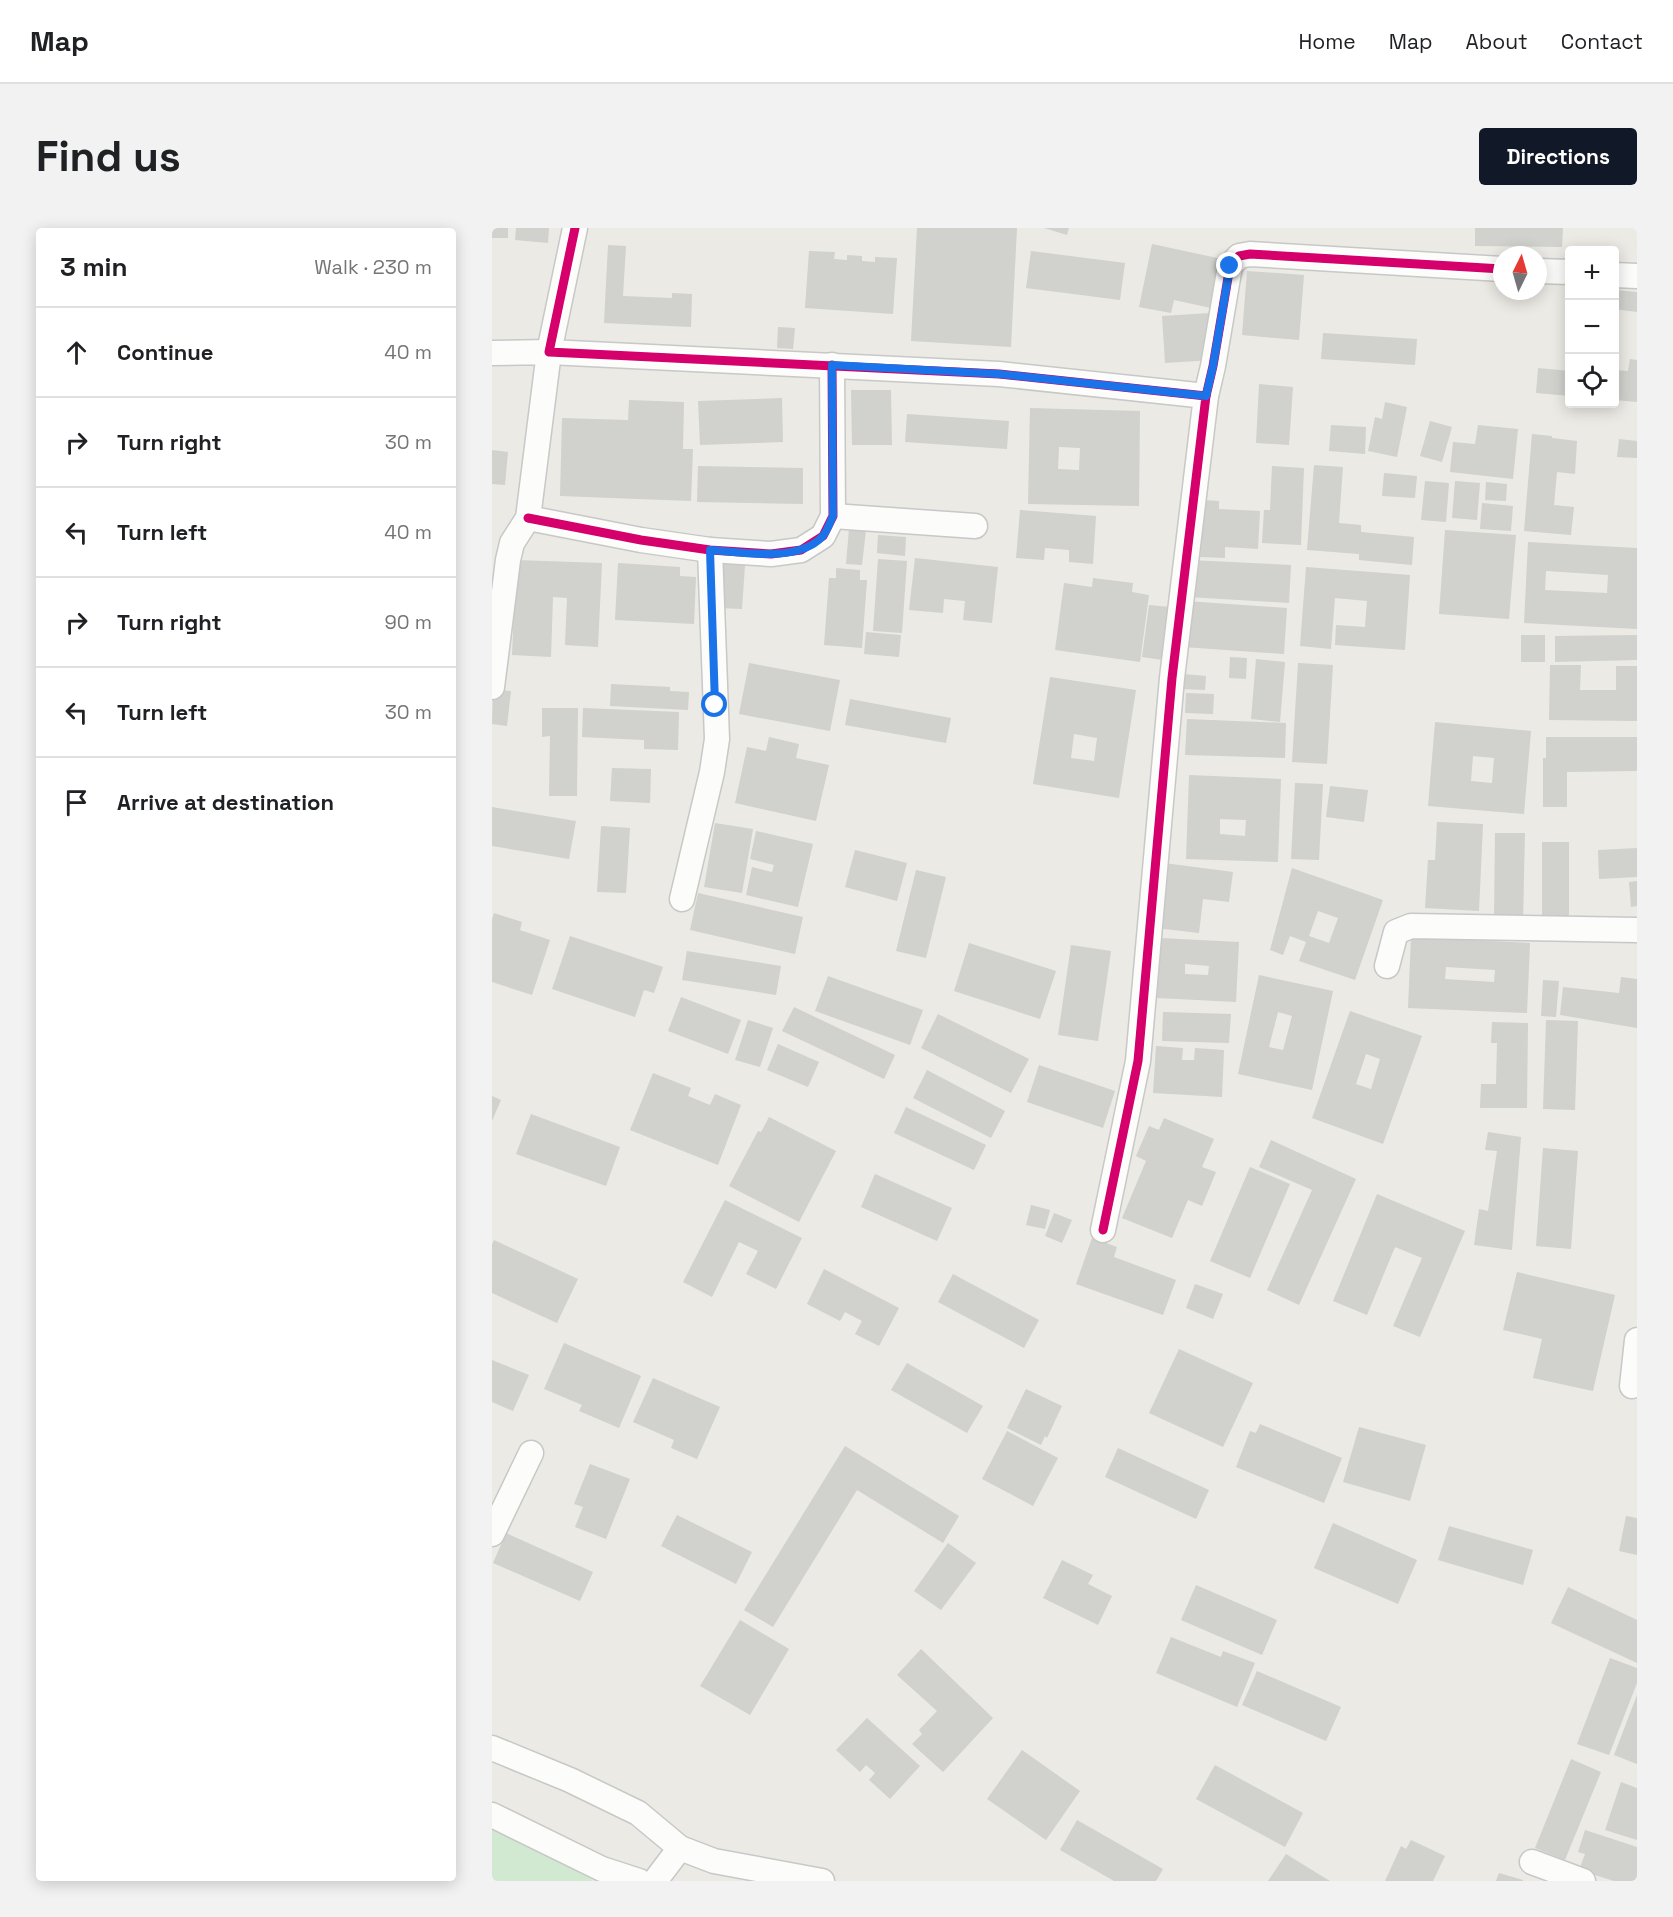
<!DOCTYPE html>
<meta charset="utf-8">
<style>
body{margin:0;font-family:"Space Grotesk",sans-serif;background:#f2f2f2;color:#202124}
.controls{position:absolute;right:18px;top:18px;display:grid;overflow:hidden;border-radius:6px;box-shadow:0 3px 15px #0003}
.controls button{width:54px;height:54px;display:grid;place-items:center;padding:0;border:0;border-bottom:2px solid #e0e0e0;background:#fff;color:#202124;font:30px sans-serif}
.compass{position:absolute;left:1001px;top:18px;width:54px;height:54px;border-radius:50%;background:#fff;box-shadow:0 3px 15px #0003;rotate:5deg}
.stop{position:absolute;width:18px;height:18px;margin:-14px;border:4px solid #1a73e8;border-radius:50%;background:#fff}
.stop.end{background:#1a73e8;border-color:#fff;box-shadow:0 2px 6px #0008}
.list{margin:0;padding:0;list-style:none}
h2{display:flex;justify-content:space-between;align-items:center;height:78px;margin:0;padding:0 24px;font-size:26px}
h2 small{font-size:20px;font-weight:400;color:#757577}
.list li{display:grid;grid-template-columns:39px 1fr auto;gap:18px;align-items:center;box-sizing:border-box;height:90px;padding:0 24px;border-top:2px solid #e0e0e0}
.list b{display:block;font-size:22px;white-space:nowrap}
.list em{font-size:20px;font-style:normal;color:#757577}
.icon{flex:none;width:33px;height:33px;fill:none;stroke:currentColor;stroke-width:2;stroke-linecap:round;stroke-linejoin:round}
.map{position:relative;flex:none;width:1145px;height:1653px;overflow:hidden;border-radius:6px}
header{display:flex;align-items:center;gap:36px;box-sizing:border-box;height:84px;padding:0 30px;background:#fff;border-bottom:2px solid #e0e0e0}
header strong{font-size:28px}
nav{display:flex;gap:33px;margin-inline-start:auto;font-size:21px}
.intro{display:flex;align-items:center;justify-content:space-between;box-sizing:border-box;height:144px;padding:0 36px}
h1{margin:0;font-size:42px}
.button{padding:15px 27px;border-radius:6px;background:#111827;color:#fff;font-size:21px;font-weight:700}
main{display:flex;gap:36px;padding:0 36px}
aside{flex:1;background:#fff;border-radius:6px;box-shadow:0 3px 15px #0003}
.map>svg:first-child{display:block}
.green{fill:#d1e9d1}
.building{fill:#d1d1cd;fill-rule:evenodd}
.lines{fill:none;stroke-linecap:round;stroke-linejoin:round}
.minor-casing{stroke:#c7c8c7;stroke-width:27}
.minor{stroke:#fcfcfb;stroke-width:24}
.cycleway-casing{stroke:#fff;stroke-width:13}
.cycleway{stroke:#d6006c;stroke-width:9}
.route{stroke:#1a73e8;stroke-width:8}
</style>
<header>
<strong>Map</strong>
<nav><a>Home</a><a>Map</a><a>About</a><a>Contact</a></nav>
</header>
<div class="intro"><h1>Find us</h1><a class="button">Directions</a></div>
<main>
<aside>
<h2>3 min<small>Walk · 230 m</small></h2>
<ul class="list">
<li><svg class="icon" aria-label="ahead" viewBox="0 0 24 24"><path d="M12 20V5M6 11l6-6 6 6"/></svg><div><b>Continue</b></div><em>40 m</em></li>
<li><svg class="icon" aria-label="right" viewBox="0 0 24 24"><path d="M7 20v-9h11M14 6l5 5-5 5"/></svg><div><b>Turn right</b></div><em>30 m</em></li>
<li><svg class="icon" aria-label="left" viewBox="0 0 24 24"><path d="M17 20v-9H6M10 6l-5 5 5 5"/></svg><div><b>Turn left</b></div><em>40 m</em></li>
<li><svg class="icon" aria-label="right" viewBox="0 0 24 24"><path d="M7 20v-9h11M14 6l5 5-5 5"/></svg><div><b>Turn right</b></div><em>90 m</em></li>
<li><svg class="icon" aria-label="left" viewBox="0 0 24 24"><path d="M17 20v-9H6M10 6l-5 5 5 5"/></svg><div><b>Turn left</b></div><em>30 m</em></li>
<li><svg class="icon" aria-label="arrive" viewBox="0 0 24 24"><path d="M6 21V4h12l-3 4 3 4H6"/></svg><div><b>Arrive at destination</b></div></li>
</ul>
</aside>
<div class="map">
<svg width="1145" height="1653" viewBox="0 0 1145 1653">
<rect width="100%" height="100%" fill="#ebeae4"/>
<polygon class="green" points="0,1575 101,1653 0,1653"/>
<g class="building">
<rect x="0" y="0" width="16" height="10"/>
<polygon points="24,0 57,0 56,15 23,12"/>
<polygon points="425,0 525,0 519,119 419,113"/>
<polygon points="552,0 577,0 575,7"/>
<polygon points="983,0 1071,0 1070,19 983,18"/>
<polygon points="660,16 730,31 719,80 682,72 679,85 647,79"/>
<polygon points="116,17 134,18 131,68 180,70 180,65 200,66 199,99 112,95"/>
<polygon points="317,23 343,24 342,31 355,32 355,27 370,28 370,33 383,34 383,29 405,30 401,86 313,80"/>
<polygon points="539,23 633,35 628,72 534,60"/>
<polygon points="755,43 812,47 807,112 750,107"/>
<polygon points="1124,62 1145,64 1145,84 1122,81"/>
<polygon points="718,85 721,132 673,135 670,88"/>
<polygon points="286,99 303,100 301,121 285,120"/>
<polygon points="831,105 925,111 923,137 829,131"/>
<polygon points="1138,131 1145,132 1145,174 1122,172 1122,142 1136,143"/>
<polygon points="1046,140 1078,143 1078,168 1044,165"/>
<polygon points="767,156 801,159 797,217 764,215"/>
<polygon points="359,162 399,162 400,217 360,217"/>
<polygon points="290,170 291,214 208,217 206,173"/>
<polygon points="137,172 192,174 191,221 201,221 199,273 68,268 70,190 136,192"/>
<polygon points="893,174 915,179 905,229 876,223 883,189 890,191"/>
<path d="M538 180 648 183 647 278 536 276ZM567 219 588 220 587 242 566 241Z"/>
<polygon points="415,186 517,193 515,221 413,214"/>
<polygon points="938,193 960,199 950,234 928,228"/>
<polygon points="839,197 874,199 873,226 837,223"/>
<polygon points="986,197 1026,201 1021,251 958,244 961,214 983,216"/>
<polygon points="1040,206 1060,208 1060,210 1085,213 1083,246 1065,244 1062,277 1082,279 1079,307 1032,303"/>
<polygon points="1127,211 1145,213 1145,230 1125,229"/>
<polygon points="0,222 16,224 13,257 0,256"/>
<polygon points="822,237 851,239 847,295 869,297 869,304 922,309 920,337 867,332 867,326 815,322"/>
<polygon points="206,238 311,240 311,276 205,274"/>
<polygon points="780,238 812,240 809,317 770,315 772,282 778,282"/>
<polygon points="892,245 925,248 923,270 890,268"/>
<polygon points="933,253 957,255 954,294 929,292"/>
<polygon points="963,253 988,255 985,292 960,290"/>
<polygon points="994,254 1015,256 1014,273 993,272"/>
<polygon points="712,272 727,273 727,281 768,283 766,321 733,319 733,330 708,329 709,317 706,317"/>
<polygon points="990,275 1021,278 1019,303 988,301"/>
<polygon points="528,282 604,288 601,336 577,334 577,322 553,320 552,332 524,330"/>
<polygon points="357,301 374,302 370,337 354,336"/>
<polygon points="953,302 1024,307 1017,391 947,386"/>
<polygon points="386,307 414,309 413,328 385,325"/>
<path d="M1036 314 1145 320V401L1032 395ZM1054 343 1116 347 1115 365 1053 362Z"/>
<polygon points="423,330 506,339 500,395 471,392 473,373 452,371 451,385 417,382"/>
<polygon points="386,331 415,333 410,405 381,403"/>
<polygon points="24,332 110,335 106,419 73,417 75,370 61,369 59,429 20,427"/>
<polygon points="698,332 799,337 797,375 696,369"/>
<polygon points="126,335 188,339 188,348 204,349 202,396 123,392"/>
<polygon points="231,336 253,337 250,381 228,380"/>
<polygon points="814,339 918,347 913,422 843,417 844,397 873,399 875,373 843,370 839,421 808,418"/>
<polygon points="344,340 368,342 368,352 375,352 370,420 332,417 337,350 344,350"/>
<polygon points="601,350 641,355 640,364 657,367 648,434 563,422 572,355 600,359"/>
<polygon points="694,373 795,380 792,426 691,419"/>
<polygon points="657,377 678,379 671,432 650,429"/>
<polygon points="374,404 409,407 407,429 372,426"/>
<rect x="1029" y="407" width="24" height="27"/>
<polygon points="1145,407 1145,432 1063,434 1063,408"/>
<polygon points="738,429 755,430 754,451 737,450"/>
<polygon points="764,431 793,434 788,494 759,491"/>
<polygon points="257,435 348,452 338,503 247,486"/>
<polygon points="806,435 841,437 835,536 800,534"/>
<polygon points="1058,437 1089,437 1088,462 1124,462 1124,438 1145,438 1145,493 1057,492"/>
<polygon points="691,446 714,448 713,462 690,461"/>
<path d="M558 449 644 462 627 570 541 556ZM582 506 605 510 602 533 579 530Z"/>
<polygon points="119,456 178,459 178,463 197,464 196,482 118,478"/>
<polygon points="1,461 19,463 15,498 0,496"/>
<polygon points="694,465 722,466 721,486 693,485"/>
<polygon points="358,471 459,490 454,515 353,497"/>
<polygon points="50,480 86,480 85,568 57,568 58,508 50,509"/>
<polygon points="91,480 187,484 186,522 152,521 152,512 90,509"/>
<polygon points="695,491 794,495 793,530 693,527"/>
<path d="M943 494 1039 503 1032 586 936 578ZM981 528 1002 530 1000 555 979 553Z"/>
<polygon points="277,509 307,516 304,530 337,537 324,593 243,575 255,519 274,523"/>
<polygon points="1054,509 1145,509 1145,543 1075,544 1075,579 1051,579 1051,530 1054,530"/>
<polygon points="120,540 159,541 158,575 118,573"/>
<path d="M697 547 789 551 786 634 694 631ZM728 591 754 592 753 608 728 606Z"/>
<polygon points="803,555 831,556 827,632 799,631"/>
<polygon points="838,558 876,562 872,594 834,589"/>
<polygon points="0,579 84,593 77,631 0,618"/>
<polygon points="945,594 991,596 987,683 933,680 936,632 943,632"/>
<polygon points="223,595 261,601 250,665 212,659"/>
<polygon points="109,598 138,600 134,665 105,664"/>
<polygon points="264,603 321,616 306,679 254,667 260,639 280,644 282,637 258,631"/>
<polygon points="1003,605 1033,605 1031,693 1002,693"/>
<rect x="1050" y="614" width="27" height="74"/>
<polygon points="1145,620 1145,649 1107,651 1106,622"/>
<polygon points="363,622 415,635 405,673 353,659"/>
<polygon points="672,635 741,644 737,674 711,671 707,705 664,700"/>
<path d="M800 640 891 672 863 752 807 733 814 714 798 708 791 727 778 722ZM826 683 846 690 837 715 817 708Z"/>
<polygon points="424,642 454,649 434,730 404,723"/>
<polygon points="1145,653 1145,678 1139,679 1137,654"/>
<polygon points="206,665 311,689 303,726 198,702"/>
<polygon points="2,685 30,694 28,702 58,712 40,767 0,754 0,691"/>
<polygon points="78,708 171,739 162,765 152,762 143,789 60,761"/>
<path d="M919 709 1038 715 1035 785 916 780ZM954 739 1003 742 1002 754 953 751Z"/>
<path d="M668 710 747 714 744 774 665 770ZM693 736 717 738 716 747 693 746Z"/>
<polygon points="477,715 564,743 548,791 462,763"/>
<polygon points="579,717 619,723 606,813 566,807"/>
<polygon points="195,723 289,738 284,767 190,752"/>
<path d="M767 747 841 763 820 862 746 846ZM786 784 800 788 791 822 777 819Z"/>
<polygon points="336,748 431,782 418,817 323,783"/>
<polygon points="1129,749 1145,751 1145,800 1068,787 1071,759 1127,765"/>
<polygon points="1051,752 1067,753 1064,789 1049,788"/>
<polygon points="189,769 249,792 236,826 176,803"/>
<polygon points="302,779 403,827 392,851 290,803"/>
<path d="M858 783 930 808 891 916 820 890ZM874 826 888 831 879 861 864 856Z"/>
<polygon points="671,784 739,786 737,815 670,813"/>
<polygon points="446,786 537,831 519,865 429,820"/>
<polygon points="256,792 281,800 268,839 243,832"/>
<polygon points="1054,792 1086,793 1083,882 1051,881"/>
<polygon points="1000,794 1036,795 1035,880 988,880 989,856 1004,856 1005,815 999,815"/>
<polygon points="286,816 327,834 316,859 275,842"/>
<polygon points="664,818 691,820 690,832 702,832 703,820 732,822 730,869 661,865"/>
<polygon points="547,837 623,863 611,900 535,874"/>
<polygon points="435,842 513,883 499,910 421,870"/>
<polygon points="161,845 199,860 196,868 218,877 223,866 249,877 226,937 138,902"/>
<polygon points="0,868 9,872 0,893"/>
<polygon points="414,879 494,917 482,942 402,905"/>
<polygon points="39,886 128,919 114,958 24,926"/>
<polygon points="277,889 344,923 307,994 237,958 266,903 269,904"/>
<polygon points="672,890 722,911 710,939 724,944 710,978 696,972 680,1010 630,990 654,933 644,928 657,898 667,902"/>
<polygon points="996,904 1029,909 1020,1022 982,1017 987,981 996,983 1005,923 993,922"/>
<polygon points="779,912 864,951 807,1077 775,1062 820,962 767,939"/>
<polygon points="1051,920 1086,923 1079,1021 1044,1018"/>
<polygon points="758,939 798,956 758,1050 718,1033"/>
<polygon points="383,946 460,980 445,1013 369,979"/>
<polygon points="885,966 973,1003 928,1109 901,1098 930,1030 903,1019 875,1087 841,1073"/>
<polygon points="233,972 310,1010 284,1061 254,1046 266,1023 247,1014 220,1069 191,1054"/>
<polygon points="539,977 558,982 553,1001 534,997"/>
<polygon points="562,985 580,992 570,1015 553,1008"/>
<polygon points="600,1010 625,1019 622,1029 684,1052 671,1087 584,1056"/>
<polygon points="2,1012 86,1051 65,1095 0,1065 0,1016"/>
<polygon points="332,1041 407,1080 387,1118 363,1106 370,1093 353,1084 348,1093 315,1076"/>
<polygon points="1025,1044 1123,1067 1101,1163 1041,1150 1050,1111 1011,1102"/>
<polygon points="461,1046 547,1092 532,1120 446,1074"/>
<polygon points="703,1056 731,1066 721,1091 694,1080"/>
<polygon points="72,1115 149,1148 127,1200 87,1183 90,1177 52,1161"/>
<polygon points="687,1121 761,1155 731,1219 657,1185"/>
<polygon points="0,1132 37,1147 21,1183 0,1174"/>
<polygon points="415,1135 491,1178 475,1205 399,1162"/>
<polygon points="161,1150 228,1179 205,1231 179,1220 182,1212 141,1194"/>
<polygon points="534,1161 570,1178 555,1210 553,1208 549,1217 515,1200"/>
<polygon points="768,1196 850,1230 832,1275 744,1239 758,1203 764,1205"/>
<polygon points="867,1199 934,1217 918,1273 851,1254"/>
<polygon points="515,1203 566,1230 541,1278 490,1251"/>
<polygon points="353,1218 467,1288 451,1315 365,1262 281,1399 252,1382"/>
<polygon points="626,1220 717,1262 704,1291 613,1249"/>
<polygon points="98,1236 138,1251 114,1311 83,1299 91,1279 82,1276"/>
<polygon points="185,1287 260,1324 244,1356 169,1318"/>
<polygon points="1134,1288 1145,1290 1145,1327 1127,1323"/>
<polygon points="841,1295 925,1332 906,1376 822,1340"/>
<polygon points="957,1298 1041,1322 1031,1357 946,1332"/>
<polygon points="14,1305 101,1344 88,1373 1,1335"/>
<polygon points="456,1315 484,1335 449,1382 422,1363"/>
<polygon points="570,1332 601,1347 596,1356 620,1368 606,1397 551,1370"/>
<polygon points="704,1357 785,1392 770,1427 689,1392"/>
<polygon points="1076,1359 1145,1392 1145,1435 1059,1395"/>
<polygon points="248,1392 297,1421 258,1487 208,1458"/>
<polygon points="679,1409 729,1429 731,1423 763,1435 745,1479 664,1445"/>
<polygon points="429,1421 501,1490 451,1544 420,1516 430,1506 427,1502 445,1483 405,1447"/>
<polygon points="1118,1430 1145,1440 1145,1455 1117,1527 1085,1516"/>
<polygon points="765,1443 849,1479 834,1513 750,1477"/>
<polygon points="1145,1467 1145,1536 1122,1527"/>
<polygon points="375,1490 428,1538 398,1571 377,1552 383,1545 374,1537 368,1544 344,1522"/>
<polygon points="530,1522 588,1563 554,1612 495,1571"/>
<polygon points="1079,1531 1109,1544 1073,1632 1043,1620"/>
<polygon points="723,1537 811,1585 793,1619 704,1571"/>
<polygon points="1129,1554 1145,1560 1145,1612 1113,1602"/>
<polygon points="585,1592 671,1641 664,1653 622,1653 568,1622"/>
<polygon points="1093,1602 1145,1619 1145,1653 1122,1653 1087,1642 1093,1626 1086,1624"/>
<polygon points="919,1612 953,1628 941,1653 893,1653 909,1618 914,1621"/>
<polygon points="794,1626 838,1653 776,1653"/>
<polygon points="1007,1645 1031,1652 1031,1653 1004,1653"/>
</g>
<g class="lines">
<g class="minor-casing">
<g id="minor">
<polyline points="83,0 57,124 507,146 714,168 680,450 646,833 611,1002"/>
<polyline points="1046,43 1078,44"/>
<polyline points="1122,47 1145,48"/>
<polyline points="0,125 57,124 36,290 20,315 16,332 0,459"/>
<polyline points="714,168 721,138 738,38 747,28 758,26 1010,41"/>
<polyline points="341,288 483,298"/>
<polyline points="36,290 149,312 218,322 279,326 309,322 331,308 341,288 340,137"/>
<polyline points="190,671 220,544 225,511 218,322"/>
<polyline points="895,738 904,704 919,698 1145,702"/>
<polyline points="1140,1158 1145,1112"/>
<polyline points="0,1306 39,1225"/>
<polyline points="0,1520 78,1552 146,1585 188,1620 222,1633 330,1653"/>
<polyline points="0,1587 110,1641 147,1653"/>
<polyline points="1040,1634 1091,1653"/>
<polyline points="163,1653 188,1620"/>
</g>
</g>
<use href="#minor" class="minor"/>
<g class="cycleway-casing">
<g id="cycleway">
<polyline points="83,0 57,124 507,146 714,168 680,450 646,833 611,1002"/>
<polyline points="714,168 721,138 738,38 747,28 758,26 1010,41"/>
<polyline points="36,290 149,312 218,322 279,326 309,322 331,308 341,288 340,137"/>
</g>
</g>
<use href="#cycleway" class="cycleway"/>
</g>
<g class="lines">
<path class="route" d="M223 477 218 322C250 324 305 335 330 309 335 304 338 294 341 288L340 137 507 146 714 168 721 138 738 38"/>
</g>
</svg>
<div class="controls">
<button>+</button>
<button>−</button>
<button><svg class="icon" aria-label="locate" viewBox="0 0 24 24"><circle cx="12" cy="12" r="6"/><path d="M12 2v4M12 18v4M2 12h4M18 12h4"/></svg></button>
</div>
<svg class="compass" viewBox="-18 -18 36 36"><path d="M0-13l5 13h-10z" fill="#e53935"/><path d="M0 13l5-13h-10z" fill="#757577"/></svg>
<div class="stop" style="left:223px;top:477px"></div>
<div class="stop end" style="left:738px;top:38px"></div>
</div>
</main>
